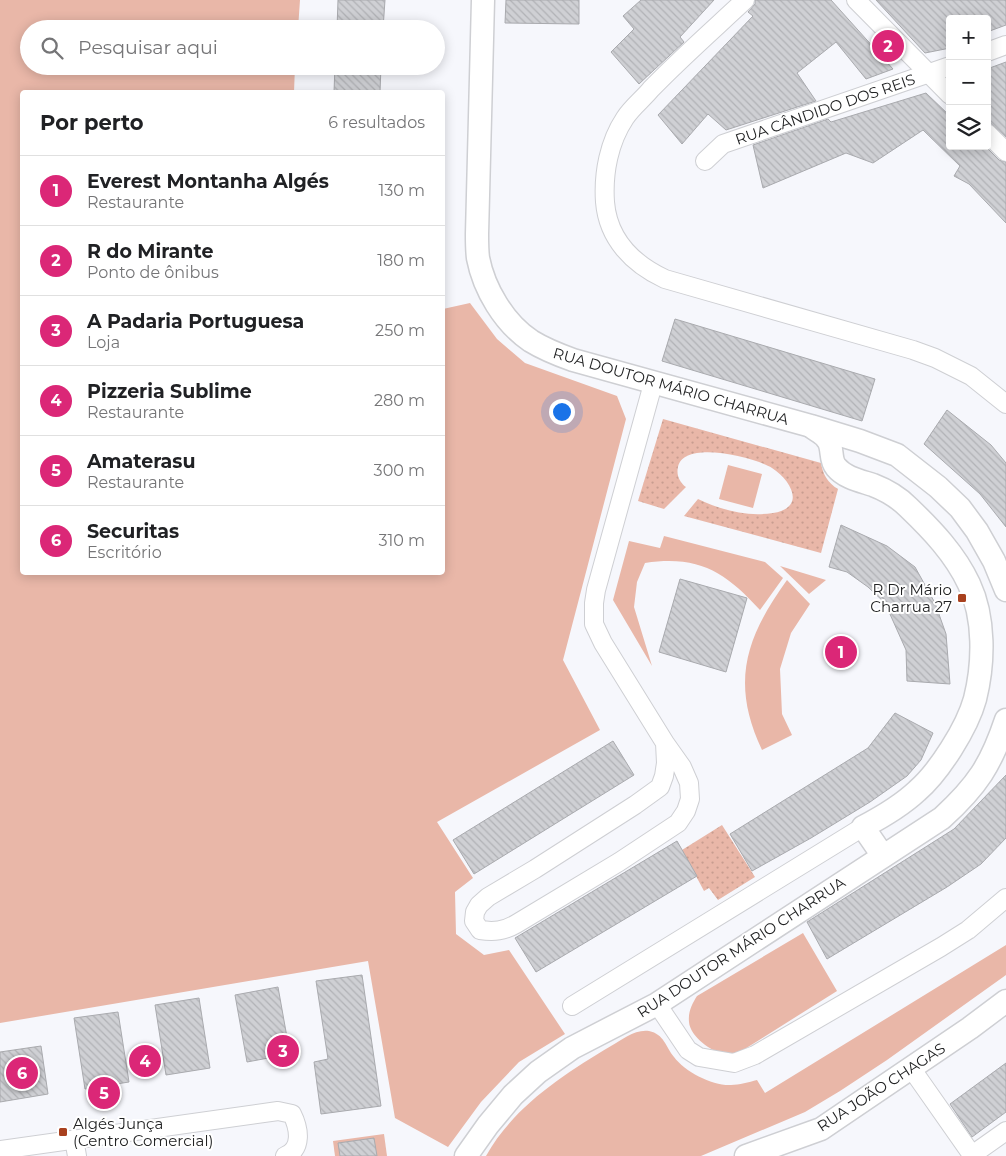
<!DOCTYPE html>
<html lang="pt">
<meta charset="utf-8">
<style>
body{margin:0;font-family:Montserrat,sans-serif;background:#f6f6f6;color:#202124}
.controls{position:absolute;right:15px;top:15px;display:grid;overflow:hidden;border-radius:5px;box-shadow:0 2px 12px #0003}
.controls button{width:45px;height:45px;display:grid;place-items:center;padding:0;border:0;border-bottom:1px solid #e0e0e0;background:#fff;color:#202124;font:25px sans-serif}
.you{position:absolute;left:561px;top:411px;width:18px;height:18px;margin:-12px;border:4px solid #fff;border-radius:50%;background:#1a73e8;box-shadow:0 0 0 8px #1a73e833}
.badge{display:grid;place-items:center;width:32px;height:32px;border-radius:50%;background:#db2777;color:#fff;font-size:16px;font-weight:700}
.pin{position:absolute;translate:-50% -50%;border:2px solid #fff;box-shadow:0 1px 5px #0006}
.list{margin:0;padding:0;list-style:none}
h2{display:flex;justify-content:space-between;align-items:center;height:65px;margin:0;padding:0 20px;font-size:21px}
h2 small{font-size:16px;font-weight:400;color:#757577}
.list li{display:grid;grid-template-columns:32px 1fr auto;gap:15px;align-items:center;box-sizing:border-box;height:70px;padding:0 20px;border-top:1px solid #e0e0e0}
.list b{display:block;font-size:19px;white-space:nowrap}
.list p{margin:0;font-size:16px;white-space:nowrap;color:#757577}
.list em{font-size:16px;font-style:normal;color:#757577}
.icon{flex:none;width:28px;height:28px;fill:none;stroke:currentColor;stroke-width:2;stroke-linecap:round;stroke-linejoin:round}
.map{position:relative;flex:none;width:1006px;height:1156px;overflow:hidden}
.search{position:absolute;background:#fff;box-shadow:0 2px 12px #0003;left:20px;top:20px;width:425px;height:55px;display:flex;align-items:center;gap:12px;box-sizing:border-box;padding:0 18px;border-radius:28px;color:#757577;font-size:19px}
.panel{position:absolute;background:#fff;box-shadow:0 2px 12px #0003;left:20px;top:90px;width:425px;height:485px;border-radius:5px}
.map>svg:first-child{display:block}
.green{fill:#e9b7a8}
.garden{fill:url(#garden-dots)}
.building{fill:url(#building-back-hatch);stroke:#a9aaae}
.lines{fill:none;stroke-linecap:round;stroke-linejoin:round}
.minor-casing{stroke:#cecfd3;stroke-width:20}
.tertiary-casing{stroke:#cecfd3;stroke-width:25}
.minor{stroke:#fff;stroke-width:18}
.tertiary{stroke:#fff;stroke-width:22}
.poi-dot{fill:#a8401e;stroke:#fff;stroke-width:2}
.labels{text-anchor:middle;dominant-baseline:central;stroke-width:4;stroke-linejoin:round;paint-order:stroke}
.street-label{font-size:15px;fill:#222324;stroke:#fff}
.poi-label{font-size:15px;fill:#222324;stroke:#fff;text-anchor:end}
</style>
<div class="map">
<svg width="1006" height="1156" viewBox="0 0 1006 1156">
<defs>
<pattern id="garden-dots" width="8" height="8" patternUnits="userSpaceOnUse" patternTransform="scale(1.25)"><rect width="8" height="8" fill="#e9b7a8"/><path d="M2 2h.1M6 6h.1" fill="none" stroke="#c89d90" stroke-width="1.8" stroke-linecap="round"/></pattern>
<pattern id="building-back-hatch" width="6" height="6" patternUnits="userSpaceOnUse" patternTransform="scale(1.25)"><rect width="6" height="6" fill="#cfd0d4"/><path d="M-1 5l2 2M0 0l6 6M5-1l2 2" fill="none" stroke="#b1b2b6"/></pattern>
</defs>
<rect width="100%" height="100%" fill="#f6f7fc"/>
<g class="green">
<polygon points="0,0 300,0 298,29 29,29 29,66 295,66 294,92 22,92 22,572 442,572 443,309 470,303 497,339 525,363 617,396 626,419 563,660 600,730 437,822 473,878 455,892 456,934 484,955 509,950 565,1034 519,1062 481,1102 448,1147 395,1118 368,961 0,1023"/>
<polygon points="728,465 762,474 753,508 719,499"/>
<path d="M664 536 765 562 783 578 760 610C725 572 699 555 645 563L637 582 634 607 652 666 613 600 629 541 660 548Z"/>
<polygon points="780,566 826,580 809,594"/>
<path d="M787 580 810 604 791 633 780 669 782 714 792 735 762 750C730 682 746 637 787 580Z"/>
<path d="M803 933 837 991 740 1052C735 1053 730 1054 725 1054 711 1052 690 1036 689 1022 688 1012 692 1004 697 996Z"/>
<path d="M1006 945V975L887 1060 840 1091 805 1112 701 1156H486C513 1107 564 1074 611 1046 622 1040 635 1029 649 1031 664 1034 666 1047 674 1057 685 1072 713 1086 731 1085 739 1085 749 1082 757 1080L765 1093Z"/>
<polygon points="384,1134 387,1156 335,1156 333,1141"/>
</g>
<g class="garden">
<path d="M663 419 821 463C823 475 828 483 838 489L821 553 684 516 698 499C721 510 747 517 773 513 806 508 792 481 772 468 756 458 684 439 678 467 676 475 680 483 686 487L664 509 638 501Z"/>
<polygon points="722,825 755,877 718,900 709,888 704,891 682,850"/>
</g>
<g class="building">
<polygon points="338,0 385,0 383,29 337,29"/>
<polygon points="506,0 579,0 579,24 505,23"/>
<polygon points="641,0 714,0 680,37 684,42 639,84 611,52 634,29 623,16"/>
<polygon points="755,0 831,0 893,69 866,79 836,42 797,73 816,101 726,130 708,114 682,144 658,115 753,16 748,12 755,4"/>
<polygon points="876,0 1006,0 1006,25 987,32 987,19 950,19 950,48 925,53"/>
<polygon points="1006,62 1006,137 987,120 987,69"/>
<polygon points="335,66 381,66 380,92 334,92"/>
<polygon points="926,93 950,116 950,146 985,146 999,160 1006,162 1006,223 969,184 954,176 960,166 923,130 873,163 846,153 763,188 753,145 828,119 831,122"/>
<polygon points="675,319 875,379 862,421 662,361"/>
<polygon points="947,410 991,445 1006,463 1006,527 980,494 924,444"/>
<polygon points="841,525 887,546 915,567 935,603 946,634 950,684 907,681 906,650 885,603 868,587 847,572 829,567"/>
<polygon points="680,579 747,598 726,672 659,652"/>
<polygon points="895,713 933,733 921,760 907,776 870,802 811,838 752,871 730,834 868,748"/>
<polygon points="613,741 634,775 474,874 453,840"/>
<polygon points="1006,775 1006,838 981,864 947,887 827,959 807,922 954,829"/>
<polygon points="677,841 697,876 536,972 515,938"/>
<polygon points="362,975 381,1106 321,1114 314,1062 328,1059 316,981"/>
<polygon points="278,987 290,1054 247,1062 235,995"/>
<polygon points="199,998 210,1068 166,1075 155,1005"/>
<polygon points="118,1012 129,1082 85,1089 74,1018"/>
<polygon points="41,1046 48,1094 0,1102 0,1052"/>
<polygon points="1006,1063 1006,1112 972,1137 950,1104"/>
<polygon points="374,1138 377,1156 340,1156 338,1143"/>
</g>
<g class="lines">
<g class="minor-casing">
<g id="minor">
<path d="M745 0C714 29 681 58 651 89 643 99 632 107 625 118 609 142 603 173 605 202 608 239 633 264 665 279L913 350 935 358 971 376 1006 404"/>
<polyline points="856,0 950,95"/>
<polyline points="987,52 1006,45"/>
<polyline points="987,133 1006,152"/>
<polyline points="705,161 723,144 950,66"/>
<path d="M653 384 596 590 594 603V624L603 643 665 743 666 763 664 776 660 787 635 805 535 869 488 897 479 905 475 912 474 921 480 930C494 932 504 931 516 924L619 862 678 823 686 811 690 799 689 783 682 767 665 743"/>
<polyline points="657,1004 688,1050 699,1057 734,1063 755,1055 941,947 968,930 1006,898"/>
<polyline points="572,1006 863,827"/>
<polyline points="911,1068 972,1155 1006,1131"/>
<polyline points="74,1139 77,1156"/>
<path d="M0 1150 278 1111 292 1114C299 1128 303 1149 285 1156"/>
</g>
</g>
<g class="tertiary-casing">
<g id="tertiary">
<path d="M483 0 477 234C477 242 477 250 478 258 484 289 504 323 531 341 544 349 559 355 573 360L811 426 860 441 897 455 938 487 960 508 977 531 994 561 1006 590"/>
<path d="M812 427C817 431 824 434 827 439 834 447 829 459 836 467 845 478 861 481 873 485 886 490 899 498 908 507 932 530 955 554 969 584 985 618 984 663 975 699 967 728 939 772 917 791 901 806 882 817 863 827L883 856"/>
<path d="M466 1156 488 1125 513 1095 538 1072 572 1048 657 1004 942 818C977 786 991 765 1006 720"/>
<polyline points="746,1156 821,1129 970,1028 1006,1001"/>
</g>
</g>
<use href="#minor" class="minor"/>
<use href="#tertiary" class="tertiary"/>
</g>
<g class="poi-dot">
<rect x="957" y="593" width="10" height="10" rx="2.5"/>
<rect x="58" y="1127" width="10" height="10" rx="2.5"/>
</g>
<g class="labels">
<g class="street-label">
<text transform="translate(825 109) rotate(-19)">RUA CÂNDIDO DOS REIS</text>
<text transform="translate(671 386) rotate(16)">RUA DOUTOR MÁRIO CHARRUA</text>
<text transform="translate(741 947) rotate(-33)">RUA DOUTOR MÁRIO CHARRUA</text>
<text transform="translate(881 1087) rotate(-33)">RUA JOÃO CHAGAS</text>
</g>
<g class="poi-label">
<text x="952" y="589">R Dr Mário<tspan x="952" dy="17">Charrua 27</tspan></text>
<text x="73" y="1123" text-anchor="start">Algés Junça<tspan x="73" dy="17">(Centro Comercial)</tspan></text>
</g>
</g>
</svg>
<div class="controls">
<button>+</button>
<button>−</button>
<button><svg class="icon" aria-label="layers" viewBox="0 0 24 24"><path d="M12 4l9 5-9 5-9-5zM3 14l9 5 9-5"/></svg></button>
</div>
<div class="you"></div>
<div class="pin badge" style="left:841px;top:652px">1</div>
<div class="pin badge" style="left:888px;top:46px">2</div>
<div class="pin badge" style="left:283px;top:1051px">3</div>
<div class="pin badge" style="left:145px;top:1061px">4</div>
<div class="pin badge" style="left:104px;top:1093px">5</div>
<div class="pin badge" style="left:22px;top:1073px">6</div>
<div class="search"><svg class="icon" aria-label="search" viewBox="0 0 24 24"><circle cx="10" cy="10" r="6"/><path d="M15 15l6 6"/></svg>Pesquisar aqui</div>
<section class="panel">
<h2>Por perto<small>6 resultados</small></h2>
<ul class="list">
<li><span class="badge">1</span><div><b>Everest Montanha Algés</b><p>Restaurante</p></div><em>130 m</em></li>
<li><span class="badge">2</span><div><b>R do Mirante</b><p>Ponto de ônibus</p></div><em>180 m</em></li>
<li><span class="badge">3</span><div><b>A Padaria Portuguesa</b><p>Loja</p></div><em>250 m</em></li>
<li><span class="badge">4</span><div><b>Pizzeria Sublime</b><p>Restaurante</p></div><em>280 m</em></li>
<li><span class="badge">5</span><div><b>Amaterasu</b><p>Restaurante</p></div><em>300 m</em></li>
<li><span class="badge">6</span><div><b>Securitas</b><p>Escritório</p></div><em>310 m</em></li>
</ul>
</section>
</div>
